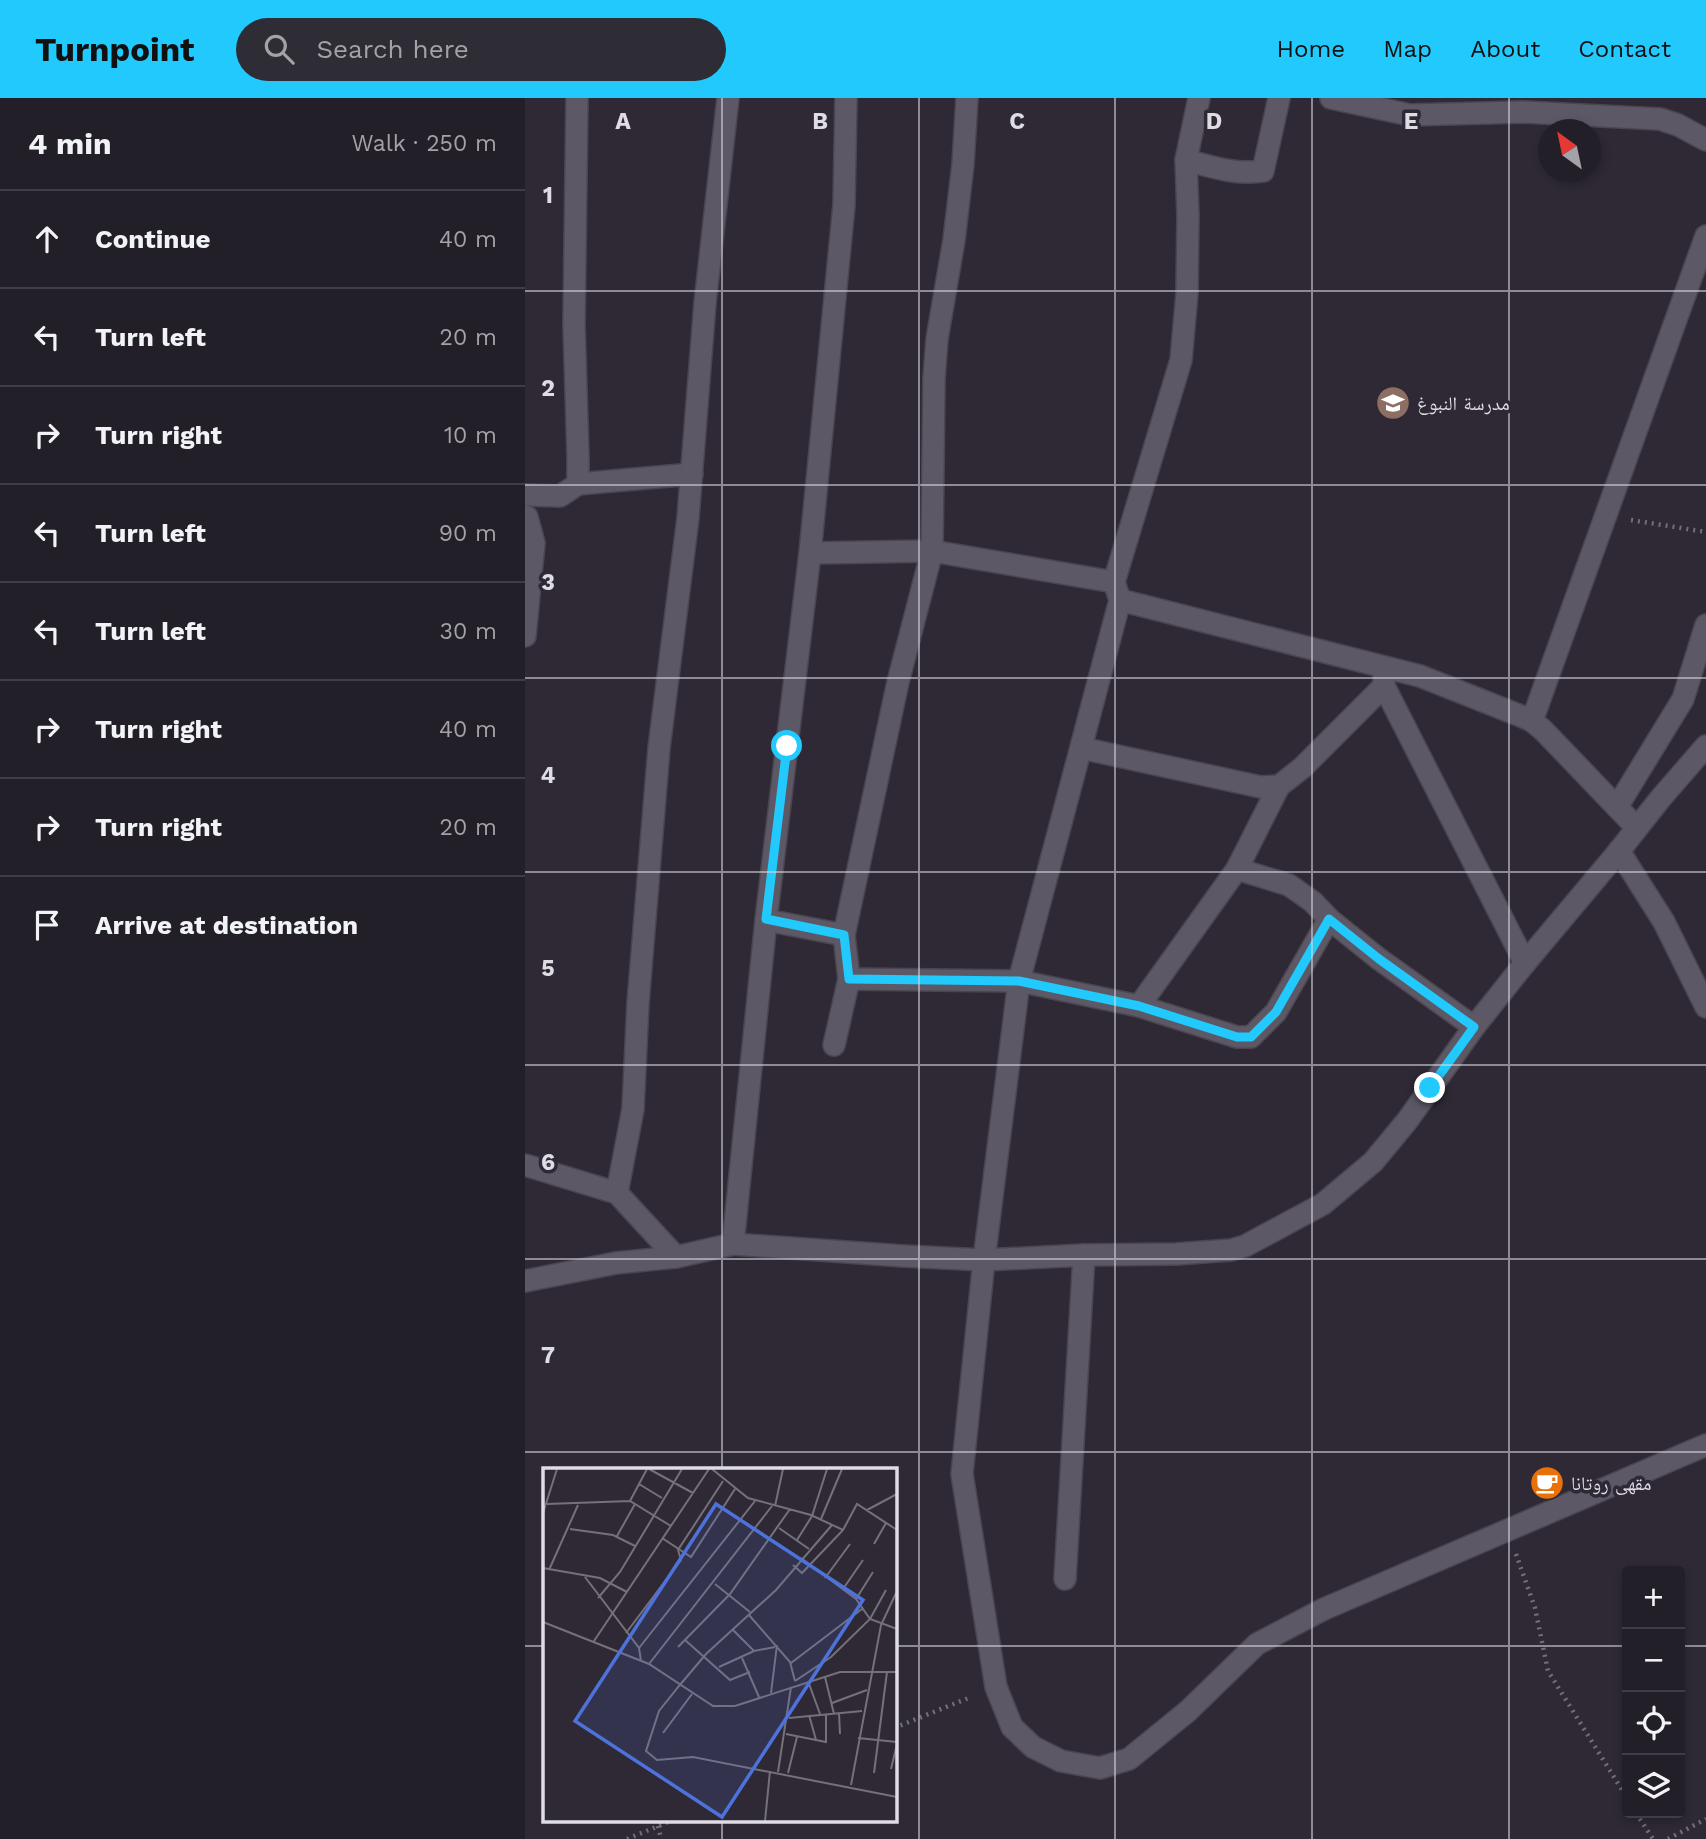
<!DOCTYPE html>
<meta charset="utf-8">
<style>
body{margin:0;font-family:"Work Sans","Noto Naskh Arabic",sans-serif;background:#2e2c34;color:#f1f3f6}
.controls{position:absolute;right:21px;bottom:21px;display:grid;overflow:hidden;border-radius:7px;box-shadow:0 4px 10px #0003}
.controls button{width:63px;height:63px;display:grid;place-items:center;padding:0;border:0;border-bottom:2px solid #3f3d45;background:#221f28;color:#f1f3f6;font:35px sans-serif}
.compass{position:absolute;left:1013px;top:21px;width:63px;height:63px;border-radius:50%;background:#221f28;box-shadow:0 4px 10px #0003;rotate:327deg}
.stop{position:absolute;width:21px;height:21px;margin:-16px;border:5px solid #21c9fd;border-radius:50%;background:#fff}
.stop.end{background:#21c9fd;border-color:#fff;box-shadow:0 2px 7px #0008}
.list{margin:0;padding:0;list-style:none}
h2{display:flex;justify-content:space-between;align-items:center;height:91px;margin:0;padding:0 28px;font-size:30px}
h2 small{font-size:23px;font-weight:400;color:#a2a2a8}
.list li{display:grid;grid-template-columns:46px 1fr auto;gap:21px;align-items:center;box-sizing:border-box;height:98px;padding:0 28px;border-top:2px solid #3f3d45}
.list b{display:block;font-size:26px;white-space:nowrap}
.list em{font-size:23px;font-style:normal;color:#a2a2a8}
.icon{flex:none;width:38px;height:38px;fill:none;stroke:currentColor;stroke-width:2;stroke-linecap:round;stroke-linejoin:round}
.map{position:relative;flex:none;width:1181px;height:1741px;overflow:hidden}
header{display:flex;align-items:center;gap:42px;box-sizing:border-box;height:98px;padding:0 35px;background:#21c9fd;color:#111}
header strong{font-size:33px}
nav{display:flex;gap:38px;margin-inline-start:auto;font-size:24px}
.search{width:490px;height:63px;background:#2e2c34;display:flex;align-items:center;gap:18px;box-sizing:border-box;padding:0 24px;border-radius:38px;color:#a2a2a8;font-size:26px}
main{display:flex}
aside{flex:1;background:#221f28}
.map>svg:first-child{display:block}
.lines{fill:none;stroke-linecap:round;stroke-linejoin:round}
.minor-casing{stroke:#4a4650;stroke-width:24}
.path{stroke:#736f79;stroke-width:4.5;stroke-dasharray:2 5;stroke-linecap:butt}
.minor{stroke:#5d5866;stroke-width:21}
.route{stroke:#21c9fd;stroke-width:9}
.grid{fill:none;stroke:#dfdce4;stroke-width:2;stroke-opacity:0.55}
.labels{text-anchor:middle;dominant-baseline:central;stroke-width:7;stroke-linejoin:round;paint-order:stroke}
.poi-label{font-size:19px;fill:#dfdce4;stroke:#2e2935;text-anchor:start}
.inset-road{fill:none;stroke:#75717b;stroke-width:2}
.view{fill:#4e72db;fill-opacity:0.15;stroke:#4e72db;stroke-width:3.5}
.inset-edge{fill:none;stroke:#dfdce4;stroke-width:3.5}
.grid-label{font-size:23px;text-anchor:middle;font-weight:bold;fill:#dfdce4;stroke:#2e2935;stroke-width:7;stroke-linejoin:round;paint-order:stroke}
</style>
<header>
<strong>Turnpoint</strong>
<div class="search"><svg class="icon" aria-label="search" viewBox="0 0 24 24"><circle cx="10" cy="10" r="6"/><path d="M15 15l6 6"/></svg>Search here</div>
<nav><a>Home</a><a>Map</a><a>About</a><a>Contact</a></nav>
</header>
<main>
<aside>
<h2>4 min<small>Walk · 250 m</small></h2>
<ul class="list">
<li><svg class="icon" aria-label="ahead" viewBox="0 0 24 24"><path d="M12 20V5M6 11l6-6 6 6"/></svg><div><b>Continue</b></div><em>40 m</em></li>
<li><svg class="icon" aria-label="left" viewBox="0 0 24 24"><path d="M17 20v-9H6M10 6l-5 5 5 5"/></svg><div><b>Turn left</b></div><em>20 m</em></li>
<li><svg class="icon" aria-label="right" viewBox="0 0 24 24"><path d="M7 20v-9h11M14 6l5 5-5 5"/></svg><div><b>Turn right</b></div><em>10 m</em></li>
<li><svg class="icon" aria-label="left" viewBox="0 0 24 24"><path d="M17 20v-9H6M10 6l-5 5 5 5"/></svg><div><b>Turn left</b></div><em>90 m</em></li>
<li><svg class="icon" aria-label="left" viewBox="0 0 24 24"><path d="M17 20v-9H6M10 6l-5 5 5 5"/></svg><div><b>Turn left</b></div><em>30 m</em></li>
<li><svg class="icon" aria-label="right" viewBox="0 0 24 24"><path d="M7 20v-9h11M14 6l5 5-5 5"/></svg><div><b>Turn right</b></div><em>40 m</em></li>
<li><svg class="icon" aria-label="right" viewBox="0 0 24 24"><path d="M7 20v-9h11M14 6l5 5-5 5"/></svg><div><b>Turn right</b></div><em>20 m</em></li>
<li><svg class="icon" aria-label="arrive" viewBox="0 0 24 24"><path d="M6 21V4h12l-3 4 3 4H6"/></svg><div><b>Arrive at destination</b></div></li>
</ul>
</aside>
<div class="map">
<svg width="1181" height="1741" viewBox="0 0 1181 1741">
<rect width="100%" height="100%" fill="#2e2935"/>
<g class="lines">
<g class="minor-casing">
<g id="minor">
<polyline points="674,0 661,62 663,118 662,195 656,262 589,484 595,502 494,883 459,1162 437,1376 471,1589 487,1629 508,1649 536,1663 575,1670 604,1661 663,1613 732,1546 799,1511 1181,1347"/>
<polyline points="806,0 885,17 997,14 1135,21 1153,27 1181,42"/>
<path d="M661 62C687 69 711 77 738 73L754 0"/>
<polyline points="53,386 167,376"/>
<polyline points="0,397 35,398 53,386 53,358 49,227 52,0"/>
<polyline points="0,418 2,419 9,445 0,538"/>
<polyline points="285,455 407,453 589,484"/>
<polyline points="595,502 895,578 996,618 1007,623 1018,632 1111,729"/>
<polyline points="859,575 859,588 1000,865"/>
<polyline points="1007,623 1181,138"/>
<polyline points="556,650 736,689 754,688 777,670 859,588"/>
<polyline points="1092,709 1158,601 1181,527"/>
<polyline points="1094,753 1139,824 1181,909"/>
<polyline points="712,771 764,787 788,804 804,821 854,861 949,929"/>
<polyline points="241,822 319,837"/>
<polyline points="324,881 494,883 614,908 712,939 726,939 751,914 804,821"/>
<polyline points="614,908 712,771 754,688"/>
<polyline points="309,947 324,881 319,837 373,584 407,453 409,280 412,241 429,142 438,66 442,0"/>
<polyline points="0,1067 92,1095 151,1159"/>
<polyline points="92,1095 108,1011 113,905 134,650 163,420 180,205 203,0"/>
<polyline points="208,1146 241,822 285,455 319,107 321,0"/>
<polyline points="0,1183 91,1165 151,1159 208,1146 378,1158 459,1162 559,1157 651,1156 706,1152 720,1148 798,1106 848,1064 882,1023 949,929 1000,865 1094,753 1135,701 1181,648"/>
<polyline points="540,1481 559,1157"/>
</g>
</g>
<g class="path">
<polyline points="1106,422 1181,434"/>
<polyline points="991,1456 1010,1510 1023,1573 1102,1700"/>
<polyline points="369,1630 446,1599"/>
<polyline points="1111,1715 1128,1741"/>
<polyline points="133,1728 136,1741"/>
<polyline points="102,1741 148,1722"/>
<polyline points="1143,1741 1181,1721"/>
</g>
<use href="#minor" class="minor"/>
</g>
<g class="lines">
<polyline class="route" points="262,648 241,821 319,837 324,881 494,883 614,908 712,939 726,939 751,914 804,821 854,861 949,929 905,990"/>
</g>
<path class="grid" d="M197 0V1372M394 0V1741M590 0V1741M787 0V1741M984 0V1741M0 193H1181M0 387H1181M0 580H1181M0 774H1181M0 967H1181M0 1161H1181M0 1354H1181M0 1548H19M369 1548H1102M1155 1548H1181M197 1722V1741"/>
<defs>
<g id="school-disc" transform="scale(1.75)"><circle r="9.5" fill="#8d6e63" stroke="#2e2935"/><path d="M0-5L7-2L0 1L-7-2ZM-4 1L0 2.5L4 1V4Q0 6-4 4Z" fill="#fff"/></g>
<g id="cafe-disc" transform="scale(1.75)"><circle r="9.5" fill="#e8710a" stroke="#2e2935"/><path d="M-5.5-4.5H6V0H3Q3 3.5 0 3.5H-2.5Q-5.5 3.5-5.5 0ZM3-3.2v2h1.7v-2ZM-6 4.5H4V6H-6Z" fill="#fff"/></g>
</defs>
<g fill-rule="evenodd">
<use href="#school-disc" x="868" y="305"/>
<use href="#cafe-disc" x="1022" y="1385"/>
</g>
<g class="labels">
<g class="poi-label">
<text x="892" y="305">مدرسة النبوغ</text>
<text x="1046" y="1385">مقهى روتانا</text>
</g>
</g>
<g transform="translate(18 1370)">
<rect width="354" height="354" fill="#2e2935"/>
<path class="inset-road" d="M106 1 150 25M169 1 205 30 268 47 300 62 314 36 354 62M96 16 119 30M87 33 104 1M4 36 87 33 128 58M232 38 240 1M324 42 354 26M0 45 14 1M278 51 299 1M289 57 233 122 163 186 136 218 116 243 103 283 114 292 150 289 354 329M236 60 266 81M27 61 70 67 92 78M74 68 92 36M119 70 148 89 192 21M254 72 269 48 284 1M331 76 343 55M258 90 313 131 327 151 354 161M250 97 259 105 300 62M0 100 57 110 84 124M6 102 35 37M42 109 96 180 98 193M282 110 307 76M172 116 207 144M300 121 320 92M55 130 77 104 139 1M313 131 330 104M206 147 247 194 252 213M0 154 106 196 170 238H192L297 204H354M190 162 211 183 232 179M83 165 138 92 135 82 180 13M142 172 187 212 207 204M51 173 166 1M135 179 187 126 247 41M96 180 212 33M199 190 216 229M248 195 319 141M106 196 229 38M176 199 211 183M282 209 291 246M252 213 288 189 327 151 343 122M265 213 277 246M228 225 234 177M289 235 324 222M296 245 297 266M266 247 273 272M246 250 319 243M120 265 149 226M243 266 283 274V246M315 270 354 274M348 301 354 276M235 304 248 219M245 305 254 269M331 305 344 204M308 317 338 157 354 123M222 353 227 303"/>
<path class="view" d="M173 36 320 132 179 349 32 253Z"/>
<rect width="354" height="354" class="inset-edge"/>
</g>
<g class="grid-label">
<text x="98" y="31">A</text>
<text x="295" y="31">B</text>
<text x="492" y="31">C</text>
<text x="689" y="31">D</text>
<text x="886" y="31">E</text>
<text x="23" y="105">1</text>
<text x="23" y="298">2</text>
<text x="23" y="492">3</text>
<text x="23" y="685">4</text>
<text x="23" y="878">5</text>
<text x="23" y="1072">6</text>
<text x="23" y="1265">7</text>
</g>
</svg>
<div class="controls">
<button>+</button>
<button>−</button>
<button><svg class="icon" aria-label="locate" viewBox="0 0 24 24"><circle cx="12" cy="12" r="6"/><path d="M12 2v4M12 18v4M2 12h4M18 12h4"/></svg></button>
<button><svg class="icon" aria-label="layers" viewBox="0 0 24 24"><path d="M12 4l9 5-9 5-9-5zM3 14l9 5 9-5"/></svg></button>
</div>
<svg class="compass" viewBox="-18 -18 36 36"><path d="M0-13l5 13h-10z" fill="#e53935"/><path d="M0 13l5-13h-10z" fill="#a2a2a8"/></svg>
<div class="stop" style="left:262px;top:648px"></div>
<div class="stop end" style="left:905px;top:990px"></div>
</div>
</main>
